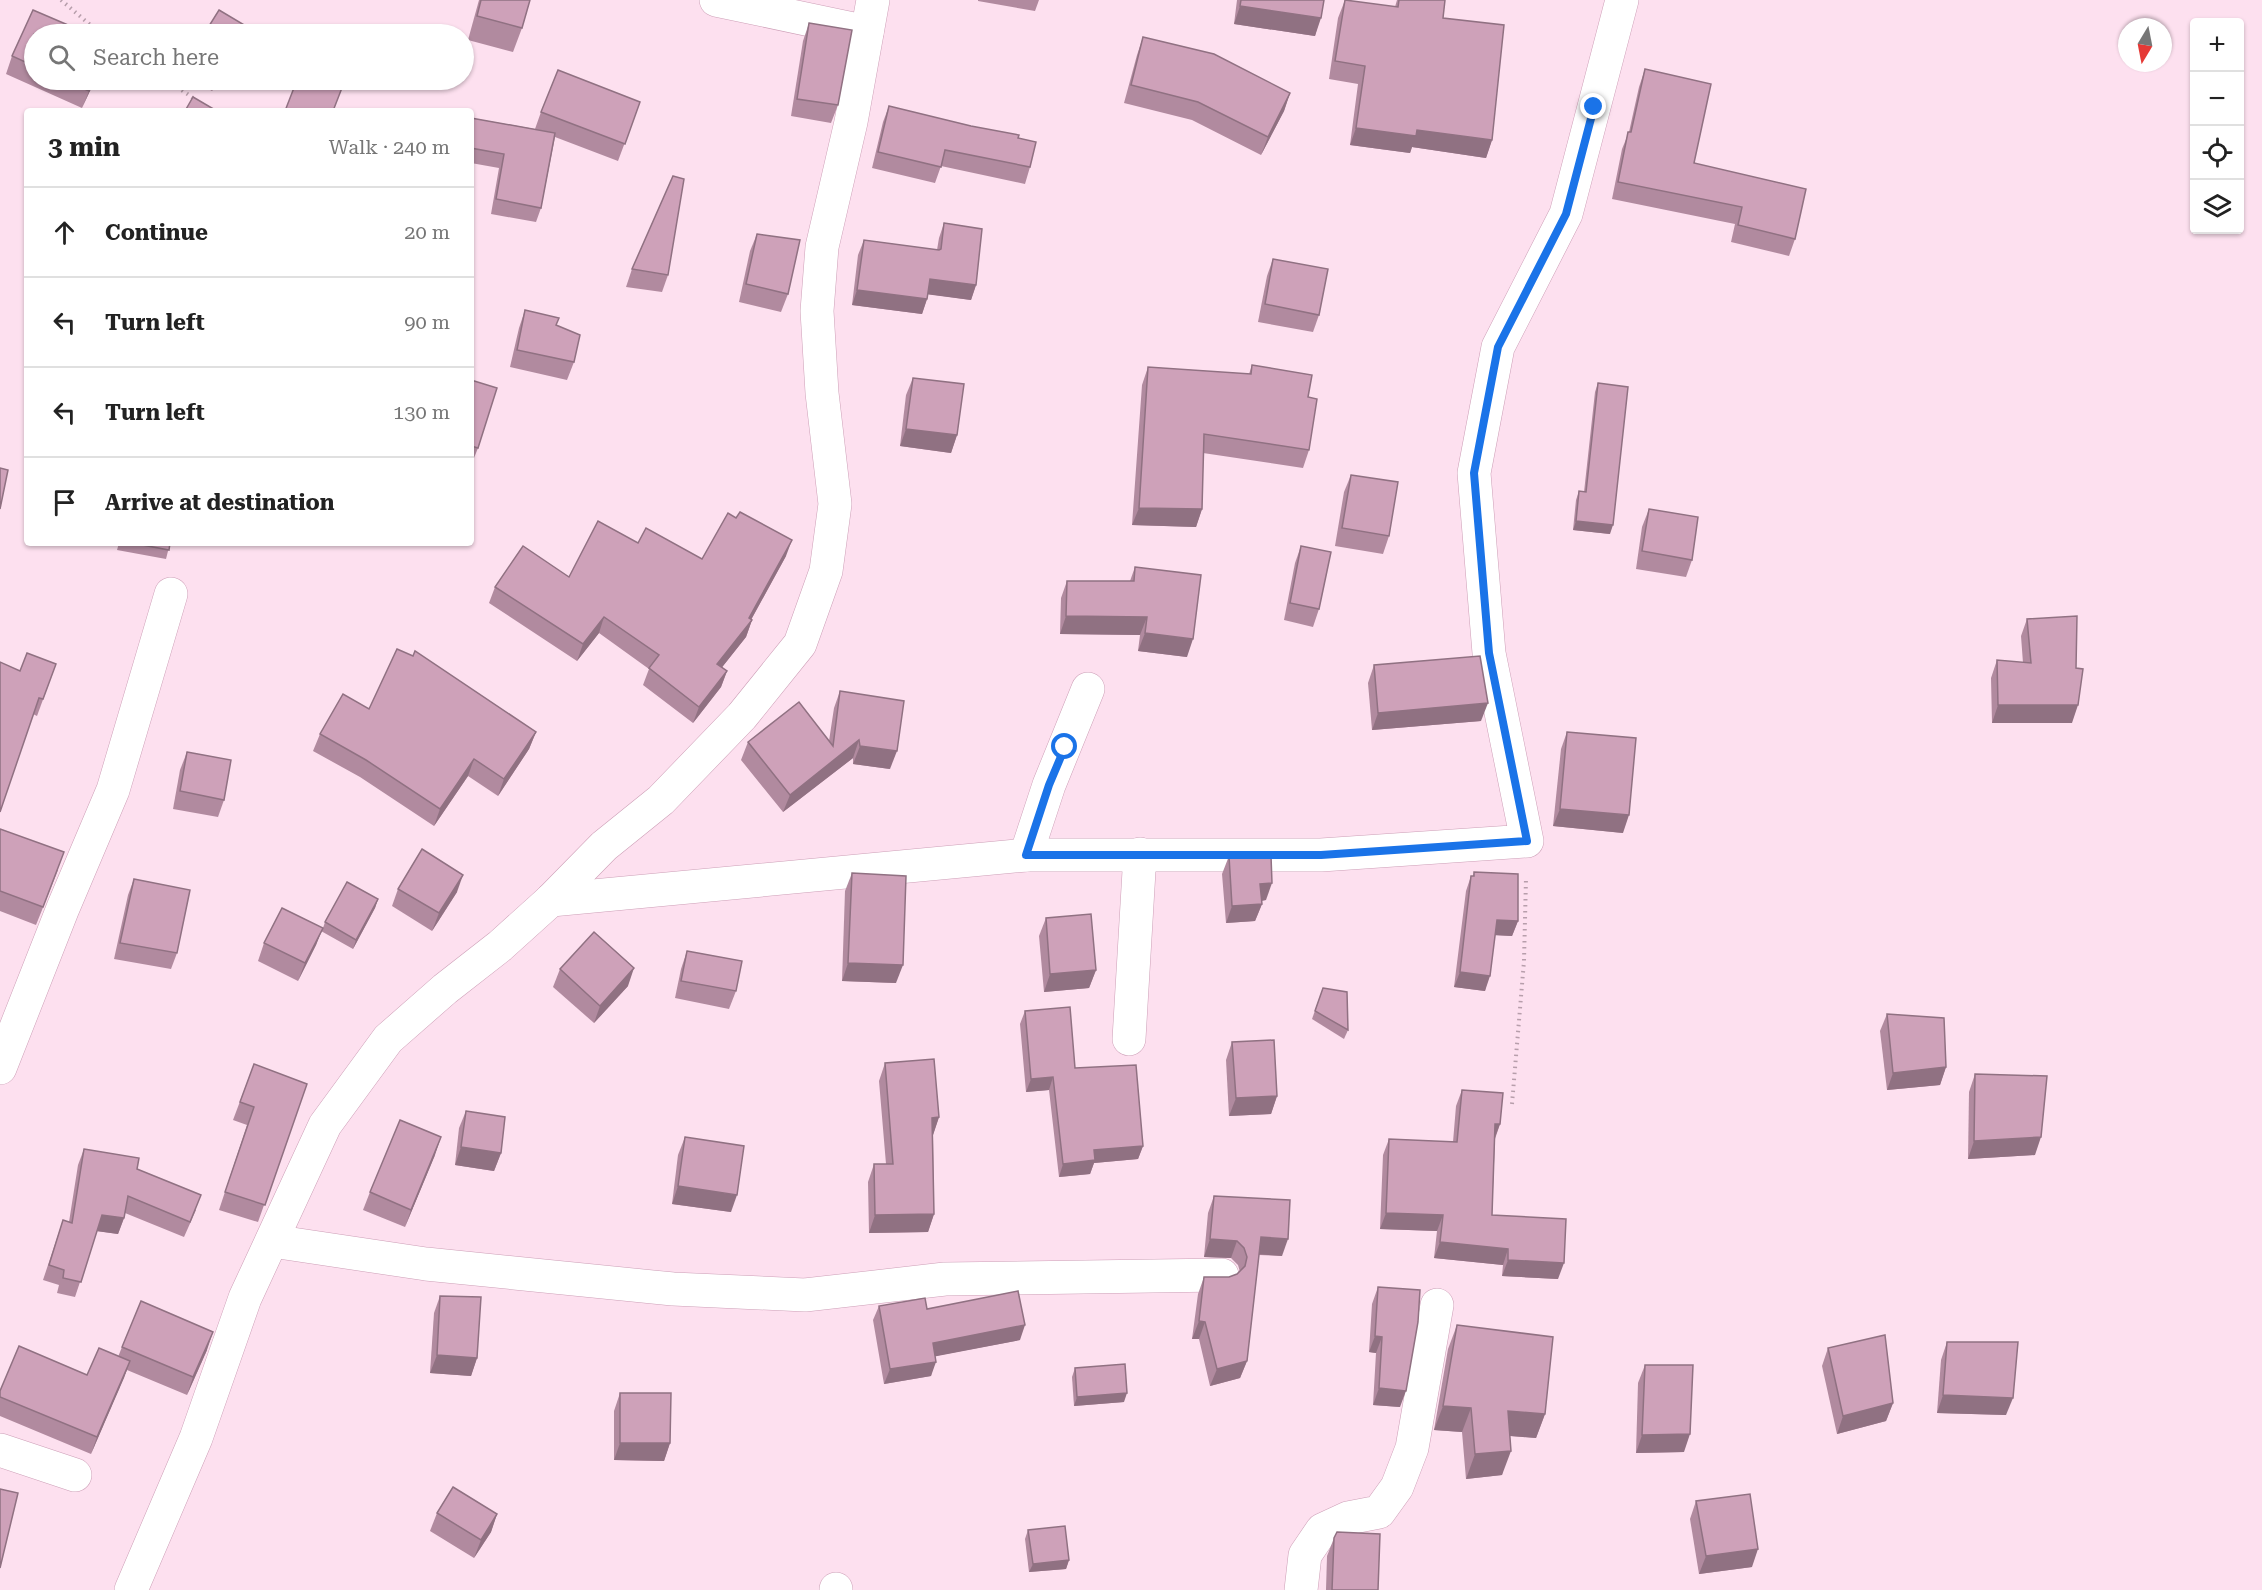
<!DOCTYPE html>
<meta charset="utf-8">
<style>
body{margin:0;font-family:"Roboto Serif",serif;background:#f2f2f2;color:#222}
.controls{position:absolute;right:18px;top:18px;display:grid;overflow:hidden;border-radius:6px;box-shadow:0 2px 4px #0004}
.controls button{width:54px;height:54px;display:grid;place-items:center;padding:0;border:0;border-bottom:2px solid #e0e0e0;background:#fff;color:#222;font:30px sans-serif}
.compass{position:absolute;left:2118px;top:18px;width:54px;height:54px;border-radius:50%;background:#fff;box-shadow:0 2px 4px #0004;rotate:190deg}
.stop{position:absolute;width:18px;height:18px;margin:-14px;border:4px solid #1a73e8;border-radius:50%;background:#fff}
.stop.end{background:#1a73e8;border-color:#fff;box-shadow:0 2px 6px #0008}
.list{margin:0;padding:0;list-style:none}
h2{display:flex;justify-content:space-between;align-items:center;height:78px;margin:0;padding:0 24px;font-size:26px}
h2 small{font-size:20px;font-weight:400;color:#767676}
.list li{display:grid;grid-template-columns:39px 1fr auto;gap:18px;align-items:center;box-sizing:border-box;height:90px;padding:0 24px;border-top:2px solid #e0e0e0}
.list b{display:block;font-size:22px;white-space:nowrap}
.list em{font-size:20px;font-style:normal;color:#767676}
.icon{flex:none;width:33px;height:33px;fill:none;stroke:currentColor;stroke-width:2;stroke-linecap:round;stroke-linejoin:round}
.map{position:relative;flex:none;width:2262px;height:1590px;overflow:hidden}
.search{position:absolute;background:#fff;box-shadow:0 2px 4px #0004;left:24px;top:24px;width:450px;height:66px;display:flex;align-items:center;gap:15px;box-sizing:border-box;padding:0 21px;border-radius:33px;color:#767676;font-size:22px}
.panel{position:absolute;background:#fff;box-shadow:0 2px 4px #0004;left:24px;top:108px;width:450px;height:438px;border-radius:6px}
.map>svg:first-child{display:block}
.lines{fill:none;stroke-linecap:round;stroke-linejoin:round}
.street-casing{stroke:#cd9fb7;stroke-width:34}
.path{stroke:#b79eab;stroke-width:4;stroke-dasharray:1.5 4.5;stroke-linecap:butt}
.street{stroke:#fff;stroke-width:33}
.wall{fill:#b18a9f}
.shaded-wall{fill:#907182}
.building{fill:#cea1b9;stroke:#907182;stroke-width:1.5}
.route{stroke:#1a73e8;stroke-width:8}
</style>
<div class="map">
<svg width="2262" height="1590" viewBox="0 0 2262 1590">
<rect width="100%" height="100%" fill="#fde0ef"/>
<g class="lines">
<g class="street-casing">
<g id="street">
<polyline points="716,0 867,32"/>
<polyline points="1026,855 1049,785 1088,689"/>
<polyline points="551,900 1026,855 1321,855 1527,841 1489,653 1474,473 1498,347 1566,214 1622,0"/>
<polyline points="1129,1039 1140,854"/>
<polyline points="0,1068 63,908 113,790 171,594"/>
<polyline points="272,1241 426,1264 673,1289 805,1295 945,1279 1222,1275"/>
<polyline points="0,1450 75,1475"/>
<polyline points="836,1589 836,1590"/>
<polyline points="131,1590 196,1438 245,1298 325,1125 388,1039 445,989 500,946 551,900 604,846 661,800 742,716 800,644 826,571 835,504 822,393 817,311 822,247 851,122 873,0"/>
<polyline points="1301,1590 1305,1555 1322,1530 1348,1518 1379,1512 1397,1487 1412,1448 1437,1305"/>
</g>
</g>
<g class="path">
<polyline points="61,0 101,34"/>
<polyline points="167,80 196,100"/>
<polyline points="1512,1104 1524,961 1526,878"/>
</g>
<use href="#street" class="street"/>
</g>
<g class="wall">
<polygon points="479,0 530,0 522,28 513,52 468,40"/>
<polygon points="978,0 1039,0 1035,11 978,1"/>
<polygon points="1237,0 1324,0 1315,36 1234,24"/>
<polygon points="1345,0 1395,7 1397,0 1445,0 1443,18 1492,140 1486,158 1412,147 1410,153 1350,145 1358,84 1329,79 1338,18"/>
<polygon points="809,23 838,105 831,123 791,116 803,41"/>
<polygon points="34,34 34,80 95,80 82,108 6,74 12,56"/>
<polygon points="1143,37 1290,93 1284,111 1261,155 1192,120 1124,103 1137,55"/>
<polygon points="1645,69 1694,163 1795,239 1789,256 1731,242 1735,224 1612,199 1622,149 1629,132 1639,87"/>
<polygon points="193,80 219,80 212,91"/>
<polygon points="640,102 618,161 555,137 541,208 536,222 491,214 499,168 471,163 471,118 535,129 541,112"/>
<polygon points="889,106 1018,138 1030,167 1025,184 941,166 935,183 872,168 883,122"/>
<polygon points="944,223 976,285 971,300 928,294 927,299 922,314 852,305 858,255 864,240 937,250 939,238"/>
<polygon points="757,234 788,294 781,312 739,302 750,251"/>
<polygon points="1273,259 1319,315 1313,332 1258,322 1267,276"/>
<polygon points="632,269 668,275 662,292 626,287"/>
<polygon points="525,310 556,325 574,362 567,380 510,367 519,328"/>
<polygon points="1252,365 1308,397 1309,450 1303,468 1203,453 1202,509 1196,527 1132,525 1142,385 1148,367 1249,374"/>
<polygon points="913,378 957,435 951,453 900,446 906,395"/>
<polygon points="471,380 478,448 472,463 471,462"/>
<polygon points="1598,383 1610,534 1573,530 1576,500 1579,491 1584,492 1595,392"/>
<polygon points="1351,475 1389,536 1383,554 1335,546 1344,492"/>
<polygon points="1649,509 1692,560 1686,577 1636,569 1642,527"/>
<polygon points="119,543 170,543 166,559 117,550"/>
<polygon points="638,543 702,559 786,556 751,620 752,620 746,637 722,667 727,671 721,687 693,723 643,685 649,669 599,633 577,661 489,603 495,587 569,577"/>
<polygon points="1301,546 1319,609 1313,627 1284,620 1295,563"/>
<polygon points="1135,567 1187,657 1138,651 1140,635 1060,634 1061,598 1067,581 1130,581"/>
<polygon points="2027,619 2072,723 1992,723 1991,678 1997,660 2023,663 2021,636"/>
<polygon points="56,664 37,716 33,714 20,671"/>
<polygon points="1374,665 1481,721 1372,730 1368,683"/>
<polygon points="840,691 890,769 853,764 853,758 783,812 741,760 748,742 829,741 834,708"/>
<polygon points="369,709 536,732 529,749 498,796 468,776 434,826 360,777 313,751 320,734"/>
<polygon points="1567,732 1623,833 1553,826 1561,749"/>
<polygon points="187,752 224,800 218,817 173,809 180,770"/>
<polygon points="0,829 58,870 36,925 0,911"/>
<polygon points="1229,856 1266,900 1261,901 1262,904 1255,921 1226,923 1222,874"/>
<polygon points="1474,872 1518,921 1512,936 1495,935 1485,991 1454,987 1466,891 1471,876 1473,876"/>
<polygon points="852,873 896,983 842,981 845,891"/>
<polygon points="134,879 177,953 171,969 114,959 128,895"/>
<polygon points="398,889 457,892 432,931 392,906"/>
<polygon points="378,899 375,908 353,949 321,931 316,945 298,981 258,961 264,943 323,928 325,922"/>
<polygon points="1046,918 1096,970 1089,988 1044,992 1039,936"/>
<polygon points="687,951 736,991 729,1009 675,998 681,969"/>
<polygon points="560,969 628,986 594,1023 553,987"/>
<polygon points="1323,988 1348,1030 1344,1039 1312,1019"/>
<polygon points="1025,1011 1143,1146 1138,1159 1094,1163 1090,1174 1059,1177 1049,1090 1026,1092 1020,1024"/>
<polygon points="1887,1014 1946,1067 1940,1085 1887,1090 1880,1031"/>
<polygon points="1232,1042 1277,1096 1271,1114 1229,1116 1226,1060"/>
<polygon points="885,1063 939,1117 933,1135 934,1214 928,1232 869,1233 868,1182 874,1164 886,1164 879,1081"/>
<polygon points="254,1064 307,1084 258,1222 219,1210 247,1125 233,1120"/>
<polygon points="1975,1074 2035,1155 1968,1159 1969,1092"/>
<polygon points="1462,1090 1500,1124 1495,1139 1492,1215 1558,1279 1502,1276 1503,1265 1434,1258 1437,1231 1380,1229 1383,1155 1389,1139 1453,1142 1456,1106"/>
<polygon points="466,1111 501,1153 494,1171 455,1165 459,1128"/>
<polygon points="685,1137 731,1212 672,1204 678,1155"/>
<polygon points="84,1149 137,1169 196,1210 184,1237 125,1213 124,1218 118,1234 97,1231 75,1297 57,1293 59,1285 43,1280 63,1220 69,1222 78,1165"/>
<polygon points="435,1155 405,1227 363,1210 370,1192"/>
<polygon points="1214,1196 1282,1256 1259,1255 1247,1361 1240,1378 1210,1386 1199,1339 1192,1339 1198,1294 1204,1277 1229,1277 1237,1274 1240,1272 1238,1265 1231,1258 1204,1257 1208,1213"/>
<polygon points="1378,1287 1400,1407 1373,1405 1376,1353 1369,1352 1372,1304"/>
<polygon points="440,1296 477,1358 471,1376 430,1373 434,1313"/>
<polygon points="879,1306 927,1309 1020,1340 935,1356 931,1376 884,1384 873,1320"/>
<polygon points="1457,1325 1545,1414 1536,1438 1510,1436 1502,1475 1466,1479 1462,1432 1434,1430 1448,1349"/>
<polygon points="1947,1342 2006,1415 1937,1413 1941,1360"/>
<polygon points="122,1347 207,1350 187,1395 127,1370 91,1454 0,1416 0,1391 87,1375 118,1357"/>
<polygon points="1828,1348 1893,1403 1886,1421 1837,1434 1822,1366"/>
<polygon points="1645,1365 1684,1452 1636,1453 1638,1383"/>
<polygon points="1075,1368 1124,1402 1074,1406 1072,1377"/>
<polygon points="620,1393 670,1443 664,1461 614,1460 614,1411"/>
<polygon points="1696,1501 1752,1567 1699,1574 1690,1519"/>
<polygon points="437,1513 497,1514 491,1532 474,1558 430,1531"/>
<polygon points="1028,1530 1069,1560 1066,1569 1029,1572 1025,1539"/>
<polygon points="1334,1538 1378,1590 1326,1590 1327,1556"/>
</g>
<g class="shaded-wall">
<polygon points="1240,6 1321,18 1315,36 1234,24"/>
<polygon points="94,80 95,80 82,108 89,91"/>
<polygon points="216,80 219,80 212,91"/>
<polygon points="1290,93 1284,111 1261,155 1268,137"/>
<polygon points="1356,128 1417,130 1492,140 1486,158 1412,147 1410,153 1350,145"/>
<polygon points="930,279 976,285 971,300 925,294"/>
<polygon points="857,290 927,299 922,314 852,305"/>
<polygon points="906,429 957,435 951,453 900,446"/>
<polygon points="1139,508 1202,509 1196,527 1132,525"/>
<polygon points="1576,521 1613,525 1610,534 1573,530"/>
<polygon points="792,540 786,556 747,627 752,620 746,637 712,680 717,664 749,618"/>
<polygon points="1066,616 1147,617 1140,635 1060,634"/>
<polygon points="604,617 599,633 577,661 583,644"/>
<polygon points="1145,633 1193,639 1187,657 1138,651"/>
<polygon points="727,671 721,687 693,723 699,707"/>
<polygon points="1488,703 1481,721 1372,730 1378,713"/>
<polygon points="1998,705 2078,705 2072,723 1992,723"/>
<polygon points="536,732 529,749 498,796 504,779"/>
<polygon points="859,740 853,758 783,812 790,795"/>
<polygon points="860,746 897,751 890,769 853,764"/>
<polygon points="474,759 468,776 434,826 440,809"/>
<polygon points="1560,809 1629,815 1623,833 1553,826"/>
<polygon points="463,875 457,892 432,931 439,913"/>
<polygon points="1272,883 1266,900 1253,902 1260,884"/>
<polygon points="378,899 375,908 353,949 356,940"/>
<polygon points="1262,904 1255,921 1226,923 1232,906"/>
<polygon points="1497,920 1518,921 1512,936 1492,935"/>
<polygon points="323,928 316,945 298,981 305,963"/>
<polygon points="848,963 903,965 896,983 842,981"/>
<polygon points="634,968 628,986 594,1023 600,1006"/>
<polygon points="1096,970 1089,988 1044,992 1050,974"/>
<polygon points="1460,972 1490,976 1485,991 1454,987"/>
<polygon points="1946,1067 1940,1085 1887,1090 1893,1073"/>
<polygon points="1053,1077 1049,1090 1026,1092 1031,1079"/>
<polygon points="1277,1096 1271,1114 1229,1116 1236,1098"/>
<polygon points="939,1117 933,1135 932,1118"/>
<polygon points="1495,1124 1500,1124 1494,1140"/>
<polygon points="441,1137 435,1155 405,1227 411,1210"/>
<polygon points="2041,1137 2035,1155 1968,1159 1974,1141"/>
<polygon points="1143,1146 1138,1159 1094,1163 1090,1174 1059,1177 1063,1164 1094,1150"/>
<polygon points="461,1147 501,1153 494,1171 455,1165"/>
<polygon points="678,1186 737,1195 731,1212 672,1204"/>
<polygon points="1386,1213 1443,1215 1437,1231 1380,1229"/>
<polygon points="934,1214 928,1232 869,1233 875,1215"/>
<polygon points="102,1215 124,1218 118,1234 96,1231"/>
<polygon points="1261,1237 1288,1239 1282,1256 1255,1254"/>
<polygon points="1210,1239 1237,1241 1231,1258 1204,1257"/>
<polygon points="1440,1242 1508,1249 1503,1265 1434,1258"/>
<polygon points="1508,1260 1564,1263 1558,1279 1502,1276"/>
<polygon points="1199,1321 1205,1322 1199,1339 1192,1339"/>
<polygon points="1025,1325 1020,1340 927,1358 933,1343"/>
<polygon points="213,1332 207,1350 187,1395 193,1377"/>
<polygon points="1375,1336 1382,1337 1376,1353 1369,1352"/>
<polygon points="437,1355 477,1358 471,1376 430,1373"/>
<polygon points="130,1361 124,1378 91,1454 97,1437"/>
<polygon points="1247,1361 1240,1378 1210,1386 1217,1369"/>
<polygon points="936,1362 931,1376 884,1384 890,1369"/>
<polygon points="1379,1388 1406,1391 1400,1407 1373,1405"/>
<polygon points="1127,1393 1124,1402 1074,1406 1077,1397"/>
<polygon points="1943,1395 2013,1398 2006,1415 1937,1413"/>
<polygon points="1893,1403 1886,1421 1837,1434 1843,1416"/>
<polygon points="1443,1406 1471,1408 1462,1432 1434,1430"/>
<polygon points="1508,1411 1545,1414 1536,1438 1499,1435"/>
<polygon points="1690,1434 1684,1452 1636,1453 1642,1435"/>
<polygon points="620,1443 670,1443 664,1461 614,1460"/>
<polygon points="1511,1451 1502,1475 1466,1479 1475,1454"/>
<polygon points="497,1514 491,1532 474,1558 481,1540"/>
<polygon points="1758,1549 1752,1567 1699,1574 1706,1556"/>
<polygon points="1069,1560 1066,1569 1029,1572 1033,1564"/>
</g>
<g class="building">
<polygon points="481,0 530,0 522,28 477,16"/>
<polygon points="1241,0 1324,0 1321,18 1240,6"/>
<polygon points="1345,0 1398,7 1399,0 1445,0 1443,18 1504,25 1492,140 1417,130 1416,136 1356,128 1365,66 1335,61"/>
<polygon points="33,10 89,34 34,34 34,66 12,56"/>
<polygon points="219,10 246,26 242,34 204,34"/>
<polygon points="809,23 852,30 838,105 797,99"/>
<polygon points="1143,37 1214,54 1290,93 1268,137 1198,102 1131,85"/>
<polygon points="1645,69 1711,84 1694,163 1806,189 1795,239 1738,225 1742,207 1618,182 1628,132 1631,132"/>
<polygon points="558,70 640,102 625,144 541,112"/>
<polygon points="64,80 94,80 89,91"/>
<polygon points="297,80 345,80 333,111 285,111"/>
<polygon points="193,97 217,111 185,111"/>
<polygon points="889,106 971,126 1019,135 1018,138 1036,142 1030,167 945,150 941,167 878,152"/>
<polygon points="471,118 555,133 541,208 496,199 504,154 471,148"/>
<polygon points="673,176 684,179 668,275 632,269"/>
<polygon points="944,223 982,229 976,285 930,279 927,299 857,290 864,240 939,250 941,249"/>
<polygon points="757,234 800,240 788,294 746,284"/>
<polygon points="1273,259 1328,269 1319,315 1265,304"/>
<polygon points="525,310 559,318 556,325 580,335 574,362 517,350"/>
<polygon points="1252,365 1312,375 1308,397 1317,399 1309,450 1204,434 1202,509 1139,508 1148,367 1251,374"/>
<polygon points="913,378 964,384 957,435 906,429"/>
<polygon points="471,380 497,388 478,448 471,446"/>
<polygon points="1598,383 1628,387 1613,525 1576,521 1579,491 1586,492"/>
<polygon points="0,468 8,470 0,509"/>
<polygon points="1351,475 1398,482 1389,536 1342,528"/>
<polygon points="1649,509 1698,517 1692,560 1642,551"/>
<polygon points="740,512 792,540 749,618 752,620 717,664 727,671 699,707 649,668 659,655 604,617 583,644 495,587 523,546 569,577 598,521 638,543 646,528 702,559 728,513 736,518"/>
<polygon points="132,543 170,543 169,550"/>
<polygon points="1301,546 1331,552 1319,609 1290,603"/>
<polygon points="1135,567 1201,575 1193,639 1145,633 1147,617 1066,616 1067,581 1134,581"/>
<polygon points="2077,616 2076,668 2083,669 2078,705 1998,705 1997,660 2031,663 2027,619"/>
<polygon points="397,649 413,656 415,651 536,732 504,779 474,759 440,809 366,760 320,734 343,694 369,709"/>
<polygon points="27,653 56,664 43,699 39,698 0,812 0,662 20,671"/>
<polygon points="1480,656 1488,703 1378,713 1374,665"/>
<polygon points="840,691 904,701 897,751 860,746 859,740 790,795 748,742 799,702 833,746"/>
<polygon points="1567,732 1636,738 1629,815 1560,809"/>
<polygon points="187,752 231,760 224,800 180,791"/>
<polygon points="0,829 64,852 43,907 0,891"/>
<polygon points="422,849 463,875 439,913 398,889"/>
<polygon points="1229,856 1271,856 1272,883 1260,884 1262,904 1232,906"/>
<polygon points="1474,872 1518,874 1518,921 1497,920 1490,976 1460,972 1471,876 1474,876"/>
<polygon points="852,873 906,876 903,965 848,963"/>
<polygon points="134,879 190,890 177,953 120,943"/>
<polygon points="347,882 378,899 356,940 325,922"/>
<polygon points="282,908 323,928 305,963 264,943"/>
<polygon points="1091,914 1096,970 1050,974 1046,918"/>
<polygon points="594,932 634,968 600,1006 560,969"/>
<polygon points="687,951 742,961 736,991 681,981"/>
<polygon points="1323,988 1347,992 1348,1030 1315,1011"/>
<polygon points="1070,1007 1075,1068 1136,1065 1143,1146 1094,1150 1095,1160 1063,1164 1053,1077 1031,1079 1025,1011"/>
<polygon points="1887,1014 1944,1018 1946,1067 1893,1073"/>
<polygon points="1274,1040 1277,1096 1236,1098 1232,1042"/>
<polygon points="934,1059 939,1117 932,1118 934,1214 875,1215 874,1164 893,1164 885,1063"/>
<polygon points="254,1064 307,1084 265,1205 225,1192 254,1107 240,1102"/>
<polygon points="1975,1074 2047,1076 2041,1137 1974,1141"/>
<polygon points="1462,1090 1503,1093 1500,1124 1495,1124 1492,1215 1566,1219 1564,1263 1508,1260 1508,1249 1440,1242 1443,1215 1386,1213 1389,1139 1457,1142"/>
<polygon points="466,1111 505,1117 501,1153 461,1147"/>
<polygon points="400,1120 441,1137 411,1210 370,1192"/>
<polygon points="685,1137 744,1146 737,1195 678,1186"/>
<polygon points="84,1149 139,1158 137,1169 201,1195 190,1222 128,1196 124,1218 102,1215 81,1282 63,1278 64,1270 49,1265 63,1220 72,1223"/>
<polygon points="1214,1196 1290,1200 1288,1239 1261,1237 1247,1361 1217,1369 1205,1322 1199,1321 1204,1277 1229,1277 1237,1274 1245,1266 1247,1257 1244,1248 1237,1241 1210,1239"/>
<polygon points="1378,1287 1420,1290 1418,1322 1406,1391 1379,1388 1382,1337 1375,1336"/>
<polygon points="1018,1291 1025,1325 933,1343 936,1362 890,1369 879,1306 925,1298 927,1309"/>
<polygon points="440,1296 481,1297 477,1358 437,1355"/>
<polygon points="141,1301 213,1332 193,1377 122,1347"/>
<polygon points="1457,1325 1553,1337 1545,1414 1508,1411 1511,1451 1475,1454 1471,1408 1443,1406"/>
<polygon points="1885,1335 1893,1403 1843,1416 1828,1348"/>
<polygon points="1947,1342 2018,1342 2013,1398 1943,1395"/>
<polygon points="19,1346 87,1375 99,1348 130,1361 97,1437 0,1397 0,1391"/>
<polygon points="1125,1364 1127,1393 1077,1397 1075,1368"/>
<polygon points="1645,1365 1693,1365 1690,1434 1642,1435"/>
<polygon points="620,1393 671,1393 670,1443 620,1443"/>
<polygon points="453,1487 497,1514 481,1540 437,1513"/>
<polygon points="0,1489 18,1493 0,1568"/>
<polygon points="1750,1494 1758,1549 1706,1556 1696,1501"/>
<polygon points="1065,1526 1069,1560 1033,1564 1028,1530"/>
<polygon points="1337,1532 1380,1534 1378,1590 1332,1590 1334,1538"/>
</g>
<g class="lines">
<polyline class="route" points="1065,747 1049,785 1026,855 1321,855 1527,841 1489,653 1474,473 1498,347 1566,214 1594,107"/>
</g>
</svg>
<div class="controls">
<button>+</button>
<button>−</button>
<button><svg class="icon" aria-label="locate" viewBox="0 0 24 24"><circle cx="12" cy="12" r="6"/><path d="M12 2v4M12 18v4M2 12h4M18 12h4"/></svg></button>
<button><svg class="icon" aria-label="layers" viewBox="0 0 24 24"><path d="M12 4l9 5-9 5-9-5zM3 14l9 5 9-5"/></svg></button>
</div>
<svg class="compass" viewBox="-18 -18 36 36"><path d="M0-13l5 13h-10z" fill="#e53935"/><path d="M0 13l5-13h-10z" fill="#767676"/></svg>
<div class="stop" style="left:1065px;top:747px"></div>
<div class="stop end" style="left:1594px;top:107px"></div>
<div class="search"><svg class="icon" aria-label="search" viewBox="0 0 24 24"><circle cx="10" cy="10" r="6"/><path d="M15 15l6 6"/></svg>Search here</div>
<section class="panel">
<h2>3 min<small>Walk · 240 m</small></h2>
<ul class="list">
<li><svg class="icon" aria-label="ahead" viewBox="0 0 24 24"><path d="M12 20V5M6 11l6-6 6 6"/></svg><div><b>Continue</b></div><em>20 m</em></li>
<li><svg class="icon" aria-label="left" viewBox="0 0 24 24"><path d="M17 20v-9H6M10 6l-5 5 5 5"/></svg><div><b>Turn left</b></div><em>90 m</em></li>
<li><svg class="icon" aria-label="left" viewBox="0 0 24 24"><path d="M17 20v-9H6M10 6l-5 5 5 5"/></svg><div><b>Turn left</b></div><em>130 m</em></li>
<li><svg class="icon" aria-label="arrive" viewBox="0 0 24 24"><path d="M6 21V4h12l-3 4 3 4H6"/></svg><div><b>Arrive at destination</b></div></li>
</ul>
</section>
</div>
